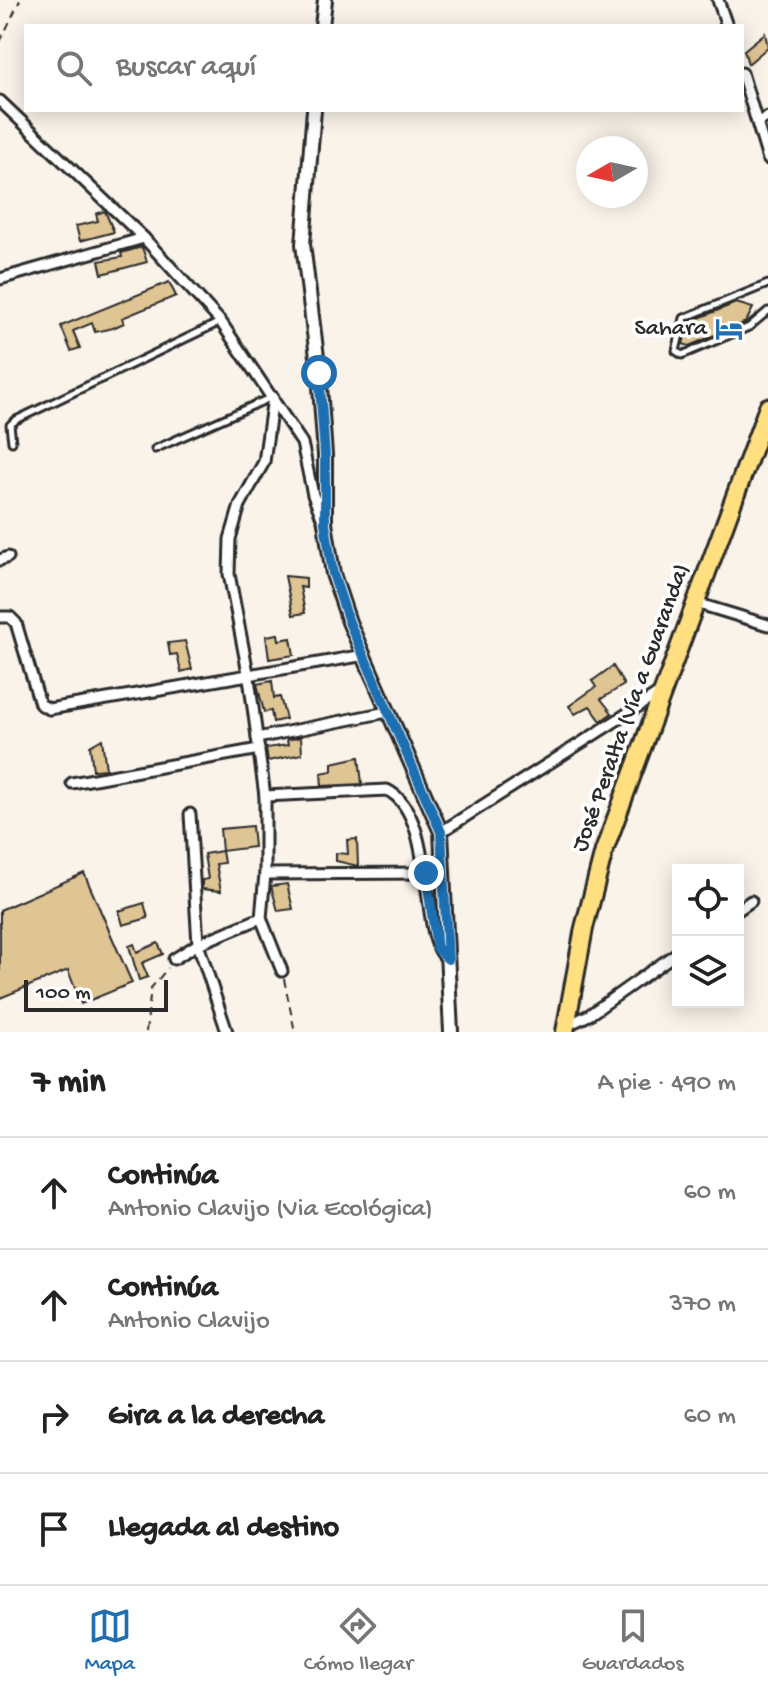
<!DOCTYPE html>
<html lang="es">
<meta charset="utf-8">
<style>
body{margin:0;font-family:"Gochi Hand",sans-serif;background:#f2f2f2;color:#222}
.controls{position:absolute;right:24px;bottom:24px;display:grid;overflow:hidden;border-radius:0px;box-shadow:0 4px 20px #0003}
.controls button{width:72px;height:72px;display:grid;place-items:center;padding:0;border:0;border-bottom:2px solid #e0e0e0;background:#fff;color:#222;font:40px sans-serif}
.compass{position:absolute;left:576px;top:136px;width:72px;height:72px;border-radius:50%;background:#fff;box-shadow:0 4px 20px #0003;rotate:261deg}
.scale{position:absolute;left:24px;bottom:20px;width:144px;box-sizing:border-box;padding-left:8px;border:4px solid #2b2b2b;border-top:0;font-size:22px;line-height:28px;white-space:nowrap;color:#2b2b2b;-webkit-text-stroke:6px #fff;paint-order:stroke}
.stop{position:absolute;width:24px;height:24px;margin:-18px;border:6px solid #1f6fb2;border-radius:50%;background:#fff}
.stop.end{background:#1f6fb2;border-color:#fff;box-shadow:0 2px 8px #0008}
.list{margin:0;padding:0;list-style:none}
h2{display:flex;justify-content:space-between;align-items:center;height:104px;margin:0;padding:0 32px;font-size:34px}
h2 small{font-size:26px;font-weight:400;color:#767676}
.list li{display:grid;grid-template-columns:52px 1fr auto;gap:24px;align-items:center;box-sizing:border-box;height:112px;padding:0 32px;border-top:2px solid #e0e0e0}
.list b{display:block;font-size:30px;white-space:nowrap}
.list p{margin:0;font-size:26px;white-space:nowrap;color:#767676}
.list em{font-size:26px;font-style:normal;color:#767676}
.icon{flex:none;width:44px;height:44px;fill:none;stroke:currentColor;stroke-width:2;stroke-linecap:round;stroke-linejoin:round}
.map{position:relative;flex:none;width:768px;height:1032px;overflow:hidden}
.search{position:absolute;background:#fff;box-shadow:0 4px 20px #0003;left:24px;right:24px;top:24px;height:88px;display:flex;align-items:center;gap:20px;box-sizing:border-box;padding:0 28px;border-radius:0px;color:#767676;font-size:30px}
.sheet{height:552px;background:#fff}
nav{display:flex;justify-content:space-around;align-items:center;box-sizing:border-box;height:112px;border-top:2px solid #e0e0e0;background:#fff;font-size:22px;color:#767676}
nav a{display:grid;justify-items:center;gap:4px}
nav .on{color:#1f6fb2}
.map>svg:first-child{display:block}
.building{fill:#dfc494;stroke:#2b2b2b;stroke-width:2}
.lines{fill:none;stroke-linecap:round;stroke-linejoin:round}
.service-casing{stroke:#2b2b2b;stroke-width:11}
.minor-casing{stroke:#2b2b2b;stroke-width:15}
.secondary-casing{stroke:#2b2b2b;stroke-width:18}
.trunk-casing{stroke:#2b2b2b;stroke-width:22}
.path{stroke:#2b2b2b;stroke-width:2;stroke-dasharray:8 6;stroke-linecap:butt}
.service{stroke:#fff;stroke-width:5}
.minor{stroke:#fff;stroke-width:9}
.secondary{stroke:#fff;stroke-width:12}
.trunk{stroke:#ffdf80;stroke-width:16}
.route{stroke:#1f6fb2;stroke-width:10}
.labels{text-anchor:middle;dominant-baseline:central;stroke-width:7;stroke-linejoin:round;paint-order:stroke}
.poi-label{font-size:24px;fill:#2b2b2b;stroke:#fff;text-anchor:end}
.street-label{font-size:24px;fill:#2b2b2b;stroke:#fff}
</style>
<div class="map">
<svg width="768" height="1032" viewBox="0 0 768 1032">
<rect width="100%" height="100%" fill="#f9f3ea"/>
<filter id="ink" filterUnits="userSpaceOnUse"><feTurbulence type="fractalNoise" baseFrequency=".0125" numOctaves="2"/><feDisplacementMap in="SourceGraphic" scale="16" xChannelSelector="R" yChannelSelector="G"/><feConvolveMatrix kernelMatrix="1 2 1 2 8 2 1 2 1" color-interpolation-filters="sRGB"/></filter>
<g filter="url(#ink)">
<g class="building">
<polygon points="765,33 768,47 748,64 744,50"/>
<polygon points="105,211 114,232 80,241 76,226 98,221 96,214"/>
<polygon points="142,247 147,262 102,274 99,261 122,257 121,253"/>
<polygon points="169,282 176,296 122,318 124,323 113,328 95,332 92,323 73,331 80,348 71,351 61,326"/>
<polygon points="736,303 753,308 746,322 689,346 683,344 689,322"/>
<polygon points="285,576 306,578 306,588 300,587 305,613 293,615"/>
<polygon points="278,634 279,640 291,638 294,655 269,659 266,636"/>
<polygon points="185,641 192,669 181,672 177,654 170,655 168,643"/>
<polygon points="613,666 624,685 601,699 612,713 601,721 590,706 575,714 569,706 596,687 592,681"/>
<polygon points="272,681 274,698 280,697 286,719 273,722 271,711 264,712 257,684"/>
<polygon points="301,737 302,754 268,761 266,748 288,745 287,740"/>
<polygon points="102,739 106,769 93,770 90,746"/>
<polygon points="359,757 362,784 322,786 321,773 332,771 332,763"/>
<polygon points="252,826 254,847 222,851 220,829"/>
<polygon points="357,839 358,866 336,861 336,853 348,854 347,840"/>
<polygon points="222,851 224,863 216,864 221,891 202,889 202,880 208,879 204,854"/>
<polygon points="84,873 132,983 81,1004 68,970 0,998 0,910"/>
<polygon points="287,884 293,909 278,911 271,886"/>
<polygon points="144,903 148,918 123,925 119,911"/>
<polygon points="158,943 163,954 142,963 148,977 139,980 129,946 134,944 137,952"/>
</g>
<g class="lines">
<g class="service-casing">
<g id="service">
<polyline points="768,284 684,318 676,351 682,355 749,327 768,311"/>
<polyline points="12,442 10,425 16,420 220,322"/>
<polyline points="155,449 272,397"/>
</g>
</g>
<g class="minor-casing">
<g id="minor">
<polyline points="718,0 727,26"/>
<polyline points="742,73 768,159"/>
<polyline points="0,101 144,238 221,322 302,443 313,495 323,520"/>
<polyline points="757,122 768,117"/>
<polyline points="0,279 144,238"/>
<polyline points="273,397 264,462 240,505 230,539 229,574 249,678 265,796 265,874 261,918 282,971"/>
<polyline points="0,560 8,557"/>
<polyline points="696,603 768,625"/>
<polyline points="0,617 10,617 16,623 40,704 49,709 365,655"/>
<polyline points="257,738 387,712"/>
<polyline points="72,783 259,749"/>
<path d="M265 796 387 790C438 815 418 944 448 959"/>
<polyline points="190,814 198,944 227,1032"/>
<polyline points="441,832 661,692"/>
<polyline points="265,874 426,873"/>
<polyline points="738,910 751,901"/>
<polyline points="174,959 198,944 261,918"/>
<polyline points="566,1026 589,1015 678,952"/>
</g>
</g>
<g class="secondary-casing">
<g id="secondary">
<polyline points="322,26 325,0"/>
<polyline points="314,110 303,244 319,373 325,455 325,523 333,574 349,622 441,832 451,1032"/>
</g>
</g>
<g class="trunk-casing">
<polyline id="trunk" points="565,1032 584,928 604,851 768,407"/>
</g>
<g class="path">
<polyline points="0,42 20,0"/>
<polyline points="284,979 295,1032"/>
<polyline points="146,1032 151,988 168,968"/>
</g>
<use href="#service" class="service"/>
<use href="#minor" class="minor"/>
<use href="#secondary" class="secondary"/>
<use href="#trunk" class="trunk"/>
</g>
</g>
<g class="lines" filter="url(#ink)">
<polyline class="route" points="319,373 325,455 325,523 333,574 349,622 441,832 448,959 437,948 426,873"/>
</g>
<defs>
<g id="hotel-bare" transform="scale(2.16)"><path d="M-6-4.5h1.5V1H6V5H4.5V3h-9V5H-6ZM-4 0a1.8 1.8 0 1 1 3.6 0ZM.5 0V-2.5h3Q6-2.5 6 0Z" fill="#1f6fb2" stroke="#fff" stroke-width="2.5" paint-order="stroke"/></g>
</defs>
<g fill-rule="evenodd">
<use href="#hotel-bare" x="729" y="329"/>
</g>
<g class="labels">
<g class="poi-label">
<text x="707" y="329">Sahara</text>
</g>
<g class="street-label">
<text transform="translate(632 708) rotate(-70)">José Peralta (Vía a Guaranda)</text>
</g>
</g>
</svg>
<div class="controls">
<button><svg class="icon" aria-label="locate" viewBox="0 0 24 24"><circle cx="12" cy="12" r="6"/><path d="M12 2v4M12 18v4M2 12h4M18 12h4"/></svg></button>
<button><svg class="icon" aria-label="layers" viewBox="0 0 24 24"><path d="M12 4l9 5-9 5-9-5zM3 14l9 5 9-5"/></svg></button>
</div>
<svg class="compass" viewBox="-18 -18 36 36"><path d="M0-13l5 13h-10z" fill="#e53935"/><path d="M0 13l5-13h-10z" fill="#767676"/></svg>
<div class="scale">100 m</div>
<div class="stop" style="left:319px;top:373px"></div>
<div class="stop end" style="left:426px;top:873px"></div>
<div class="search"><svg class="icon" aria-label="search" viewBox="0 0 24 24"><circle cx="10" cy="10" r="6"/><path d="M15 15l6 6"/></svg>Buscar aquí</div>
</div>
<section class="sheet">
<h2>7 min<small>A pie · 490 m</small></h2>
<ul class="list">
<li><svg class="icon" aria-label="ahead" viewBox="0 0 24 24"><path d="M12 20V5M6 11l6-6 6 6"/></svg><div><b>Continúa</b><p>Antonio Clavijo (Via Ecológica)</p></div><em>60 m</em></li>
<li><svg class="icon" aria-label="ahead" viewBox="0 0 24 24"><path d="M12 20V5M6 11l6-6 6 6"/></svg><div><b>Continúa</b><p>Antonio Clavijo</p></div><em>370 m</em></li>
<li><svg class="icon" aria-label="right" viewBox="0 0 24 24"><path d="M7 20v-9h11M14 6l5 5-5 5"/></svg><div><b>Gira a la derecha</b></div><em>60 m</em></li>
<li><svg class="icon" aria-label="arrive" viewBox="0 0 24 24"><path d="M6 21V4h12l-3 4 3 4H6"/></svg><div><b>Llegada al destino</b></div></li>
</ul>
</section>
<nav>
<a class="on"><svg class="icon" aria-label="map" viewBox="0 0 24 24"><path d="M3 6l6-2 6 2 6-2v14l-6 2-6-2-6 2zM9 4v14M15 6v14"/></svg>Mapa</a>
<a><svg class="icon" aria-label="directions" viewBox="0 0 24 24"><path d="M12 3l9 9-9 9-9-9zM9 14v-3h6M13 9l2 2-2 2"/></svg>Cómo llegar</a>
<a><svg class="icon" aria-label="saved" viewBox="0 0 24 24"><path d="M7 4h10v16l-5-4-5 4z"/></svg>Guardados</a>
</nav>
